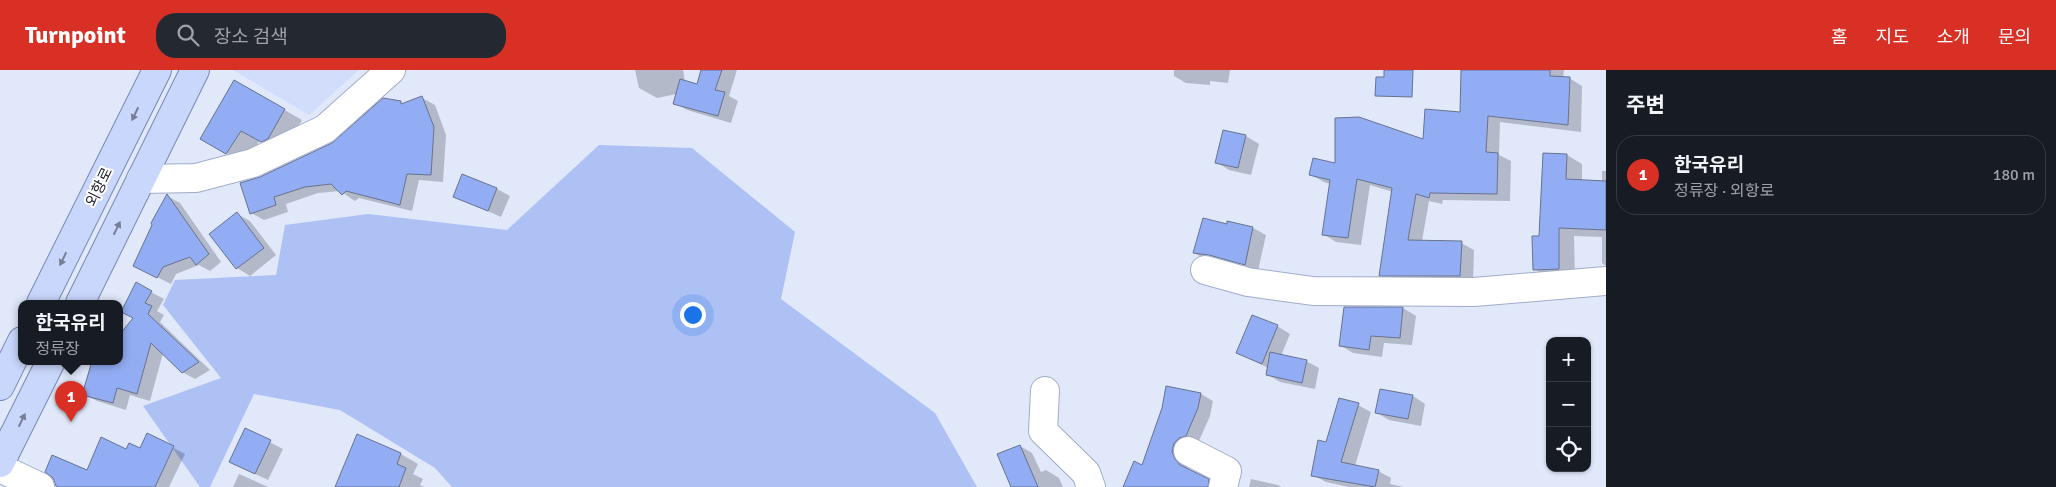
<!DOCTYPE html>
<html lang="ko">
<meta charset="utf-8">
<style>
body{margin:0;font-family:Signika,"Noto Sans KR",sans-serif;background:#242831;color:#f1f3f6}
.controls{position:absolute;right:15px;bottom:15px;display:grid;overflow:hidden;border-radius:10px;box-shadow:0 1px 4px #0004}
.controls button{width:45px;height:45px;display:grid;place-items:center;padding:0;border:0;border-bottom:1px solid #363941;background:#171b24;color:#f1f3f6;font:25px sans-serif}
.you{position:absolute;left:692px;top:244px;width:18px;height:18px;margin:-12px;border:4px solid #fff;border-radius:50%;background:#1a73e8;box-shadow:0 0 0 8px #1a73e833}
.badge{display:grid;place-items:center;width:32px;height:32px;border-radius:50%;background:#d93025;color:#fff;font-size:16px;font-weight:700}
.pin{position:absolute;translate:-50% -41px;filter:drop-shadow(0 1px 2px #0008)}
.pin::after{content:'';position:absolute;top:26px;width:18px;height:15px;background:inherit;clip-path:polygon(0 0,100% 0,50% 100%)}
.popup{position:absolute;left:18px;top:230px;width:105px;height:65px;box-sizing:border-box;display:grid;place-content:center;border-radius:10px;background:#171b24;filter:drop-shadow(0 1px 4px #0005);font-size:16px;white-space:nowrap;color:#9ea1a6}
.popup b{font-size:19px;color:#f1f3f6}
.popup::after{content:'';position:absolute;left:50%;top:100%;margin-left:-10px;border:10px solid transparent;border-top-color:#171b24}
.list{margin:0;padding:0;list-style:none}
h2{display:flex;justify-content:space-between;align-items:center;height:65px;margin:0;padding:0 20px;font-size:21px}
h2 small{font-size:16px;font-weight:400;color:#9ea1a6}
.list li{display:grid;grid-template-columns:32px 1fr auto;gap:15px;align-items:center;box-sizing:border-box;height:80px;margin:0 10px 10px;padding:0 10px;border:1px solid #363941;border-radius:20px}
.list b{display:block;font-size:19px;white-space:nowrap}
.list p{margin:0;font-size:16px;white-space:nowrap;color:#9ea1a6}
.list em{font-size:16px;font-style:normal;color:#9ea1a6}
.icon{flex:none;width:28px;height:28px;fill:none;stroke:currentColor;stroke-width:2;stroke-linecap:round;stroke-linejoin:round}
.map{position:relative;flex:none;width:1606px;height:417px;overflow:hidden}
header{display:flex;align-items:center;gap:30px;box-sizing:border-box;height:70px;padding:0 25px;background:#d93025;color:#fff}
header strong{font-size:24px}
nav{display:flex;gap:28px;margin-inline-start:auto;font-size:18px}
.search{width:350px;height:45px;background:#242831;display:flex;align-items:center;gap:12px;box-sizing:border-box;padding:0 18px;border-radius:20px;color:#9ea1a6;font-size:19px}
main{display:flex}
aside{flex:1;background:#171b24}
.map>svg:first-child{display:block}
.built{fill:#d1ddfb}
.green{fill:#adc1f5}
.shadow{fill:#0003}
.building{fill:#92adf3;stroke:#67728e}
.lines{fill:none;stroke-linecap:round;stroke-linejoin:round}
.minor-casing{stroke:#a0acc9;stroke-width:30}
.major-casing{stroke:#7788b4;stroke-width:30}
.minor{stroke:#fff;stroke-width:28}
.major{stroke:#cad7fd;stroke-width:28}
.oneway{fill:#767e97}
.labels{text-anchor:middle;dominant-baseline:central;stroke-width:4;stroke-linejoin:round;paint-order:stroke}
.street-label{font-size:15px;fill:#212631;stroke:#fff}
</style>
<header>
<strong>Turnpoint</strong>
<div class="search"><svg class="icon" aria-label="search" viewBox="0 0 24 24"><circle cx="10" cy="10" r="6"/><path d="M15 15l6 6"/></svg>장소 검색</div>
<nav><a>홈</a><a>지도</a><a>소개</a><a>문의</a></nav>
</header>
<main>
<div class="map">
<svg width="1606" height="417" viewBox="0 0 1606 417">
<rect width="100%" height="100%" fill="#e0e8fa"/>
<polygon class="built" points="233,0 359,0 309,45"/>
<polygon class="green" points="599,75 692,78 795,162 781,229 935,343 977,417 452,417 435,398 340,340 254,324 210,417 200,417 143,336 221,308 163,235 175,210 276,205 285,155 368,144 507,160"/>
<g class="shadow">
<polygon points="635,0 683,0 685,12 698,16 702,0 737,0 729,26 738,31 731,53 687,40 675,33 677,24 657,28 639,18"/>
<polygon points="1174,0 1230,0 1228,13 1210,11 1210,15 1186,13 1174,6"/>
<polygon points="1532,0 1564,0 1563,8 1569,8 1582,16 1581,62 1500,52 1499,85 1511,91 1510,131 1443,130 1442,134 1429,131 1422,171 1461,173 1474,180 1473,213 1393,213 1380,205 1393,122 1370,115 1361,175 1336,172 1323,164 1330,114 1324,112 1311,105 1337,94 1424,70 1461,43"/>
<polygon points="235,12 302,50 286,79 280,81 260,70 245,93 202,69"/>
<polygon points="422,28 435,35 446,65 443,112 419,110 412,141 359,128 355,131 340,121 318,123 286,134 288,142 264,150 251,143 260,108 333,74 401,33 404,34"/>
<polygon points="1223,61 1246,66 1259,74 1251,105 1229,100 1216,92"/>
<polygon points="1567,85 1582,94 1582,111 1602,112 1602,101 1606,101 1606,196 1602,193 1602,167 1574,166 1575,208 1550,208 1534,199 1540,167"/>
<polygon points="463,105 497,119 510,126 501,147 454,126"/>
<polygon points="167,126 180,133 221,192 210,201 199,195 176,204 171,214 147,202"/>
<polygon points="237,144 250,151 276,185 250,206 237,198 211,164"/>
<polygon points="1228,153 1253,158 1266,165 1258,201 1207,190 1194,183 1228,156"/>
<polygon points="151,222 164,229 157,241 164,245 160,252 210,300 195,309 182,302 163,283 150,331 130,325 126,340 97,331 84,324 93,291 120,291 120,266 134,248"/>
<polygon points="1403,238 1416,246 1412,275 1384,273 1382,287 1353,283 1340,275"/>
<polygon points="1277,256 1290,264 1281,286 1306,291 1319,298 1315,319 1280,312 1267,304 1268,298 1238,283"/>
<polygon points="1201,324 1213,331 1210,346 1198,373 1185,390 1187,397 1191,402 1220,417 1125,417 1143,397"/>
<polygon points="1413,326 1425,334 1421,356 1389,350 1377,343"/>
<polygon points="1358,335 1371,342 1355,396 1378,401 1391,408 1390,414 1404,417 1349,417 1326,412 1313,405 1327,373"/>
<polygon points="246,360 283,379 268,410 244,399"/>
<polygon points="148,365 185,384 169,417 60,417 127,381 141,380"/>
<polygon points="358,366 401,384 418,394 413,404 423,409 420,415 424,417 336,417"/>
<polygon points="1020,376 1032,383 1041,402 1046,400 1059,408 1063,417 1012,417"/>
<polygon points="239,404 268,417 233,417"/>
<polygon points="1251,409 1278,415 1282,417 1249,417"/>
</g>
<g class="building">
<polygon points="701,0 722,0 715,20 725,22 718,46 673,34 680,9 697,14"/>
<polygon points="1384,0 1413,0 1412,27 1375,26 1376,7 1384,7"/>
<polygon points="1461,0 1550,0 1550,6 1570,7 1568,55 1488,46 1486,82 1498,83 1497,124 1430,123 1429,128 1416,124 1408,170 1462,171 1460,206 1379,206 1392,118 1357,109 1348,168 1322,165 1330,110 1309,105 1313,88 1335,93 1335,48 1359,47 1423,69 1425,39 1460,42"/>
<polygon points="234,10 285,39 268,69 261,72 241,61 226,84 200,69"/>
<polygon points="422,26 434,57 431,105 407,104 400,135 346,121 342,125 331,114 305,117 274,127 276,135 250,144 240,113 260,107 332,73 383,28 401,31 401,34"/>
<polygon points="1223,60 1246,65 1238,98 1215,93"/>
<polygon points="1543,83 1567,84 1566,109 1606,111 1606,160 1559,158 1559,199 1533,200 1532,166 1539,166"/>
<polygon points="462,104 497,118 488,141 453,127"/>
<polygon points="167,124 209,184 196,195 190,187 163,197 157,208 133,196 152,155 151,153"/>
<polygon points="237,142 264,178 236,199 209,164"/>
<polygon points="1203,148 1227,154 1227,151 1253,157 1245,195 1209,185 1193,183"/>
<polygon points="136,212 152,221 145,233 152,236 148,244 199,292 182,303 151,273 137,324 117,318 113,333 82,325 92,291 120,291 120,264 133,248 121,242"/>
<polygon points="1344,237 1403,237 1400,268 1371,266 1369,280 1339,276"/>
<polygon points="1252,245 1278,255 1262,294 1236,283"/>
<polygon points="1270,282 1307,290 1302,313 1266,305"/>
<polygon points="1166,316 1201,323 1198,338 1186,366 1179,368 1174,373 1172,382 1175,389 1180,395 1209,409 1208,417 1123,417 1134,391 1142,395 1162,338"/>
<polygon points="1380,319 1413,325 1408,349 1375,343"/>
<polygon points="1339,328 1359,333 1341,392 1379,400 1375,417 1311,406 1318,370 1326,372"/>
<polygon points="245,358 271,370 255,404 229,392"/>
<polygon points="147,363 174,376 155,417 58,417 56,416 53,408 45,402 52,385 87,400 101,367 126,379 129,373 140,378"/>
<polygon points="357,364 401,383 397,394 406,398 399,417 335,417"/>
<polygon points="1020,375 1038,417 1011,417 997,384"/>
</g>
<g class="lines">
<g class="minor-casing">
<g id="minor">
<polyline points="141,109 196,108 253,93 325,59 391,0"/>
<polyline points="1205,200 1248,212 1313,221 1474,222 1606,211"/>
<polyline points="1045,321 1043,361 1086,403 1091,417"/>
<polyline points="1188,381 1227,401 1223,417"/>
<polyline points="0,398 40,417"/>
</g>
</g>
<g class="major-casing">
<g id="major">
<polyline points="41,233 157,0"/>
<polyline points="80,233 195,0"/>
<polyline points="0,316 22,271"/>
<polyline points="0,393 51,291"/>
</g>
</g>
<use href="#minor" class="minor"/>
<use href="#major" class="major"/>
</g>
<defs><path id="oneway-solid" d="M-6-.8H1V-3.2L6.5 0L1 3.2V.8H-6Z" transform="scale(1.25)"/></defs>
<g class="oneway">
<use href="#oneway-solid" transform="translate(135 44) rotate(116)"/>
<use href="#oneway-solid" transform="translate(117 158) rotate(-64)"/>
<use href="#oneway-solid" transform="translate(63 189) rotate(116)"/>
<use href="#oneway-solid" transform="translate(22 350) rotate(-64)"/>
</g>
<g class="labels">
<g class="street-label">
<text transform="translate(99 117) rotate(-64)">외항로</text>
</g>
</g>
</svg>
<div class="controls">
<button>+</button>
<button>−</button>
<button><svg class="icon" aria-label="locate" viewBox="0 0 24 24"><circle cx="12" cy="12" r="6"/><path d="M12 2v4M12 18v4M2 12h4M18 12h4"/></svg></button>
</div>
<div class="you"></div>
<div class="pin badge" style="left:71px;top:352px">1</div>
<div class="popup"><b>한국유리</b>정류장</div>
</div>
<aside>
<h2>주변<small></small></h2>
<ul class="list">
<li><span class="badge">1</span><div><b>한국유리</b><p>정류장 · 외항로</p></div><em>180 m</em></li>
</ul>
</aside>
</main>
